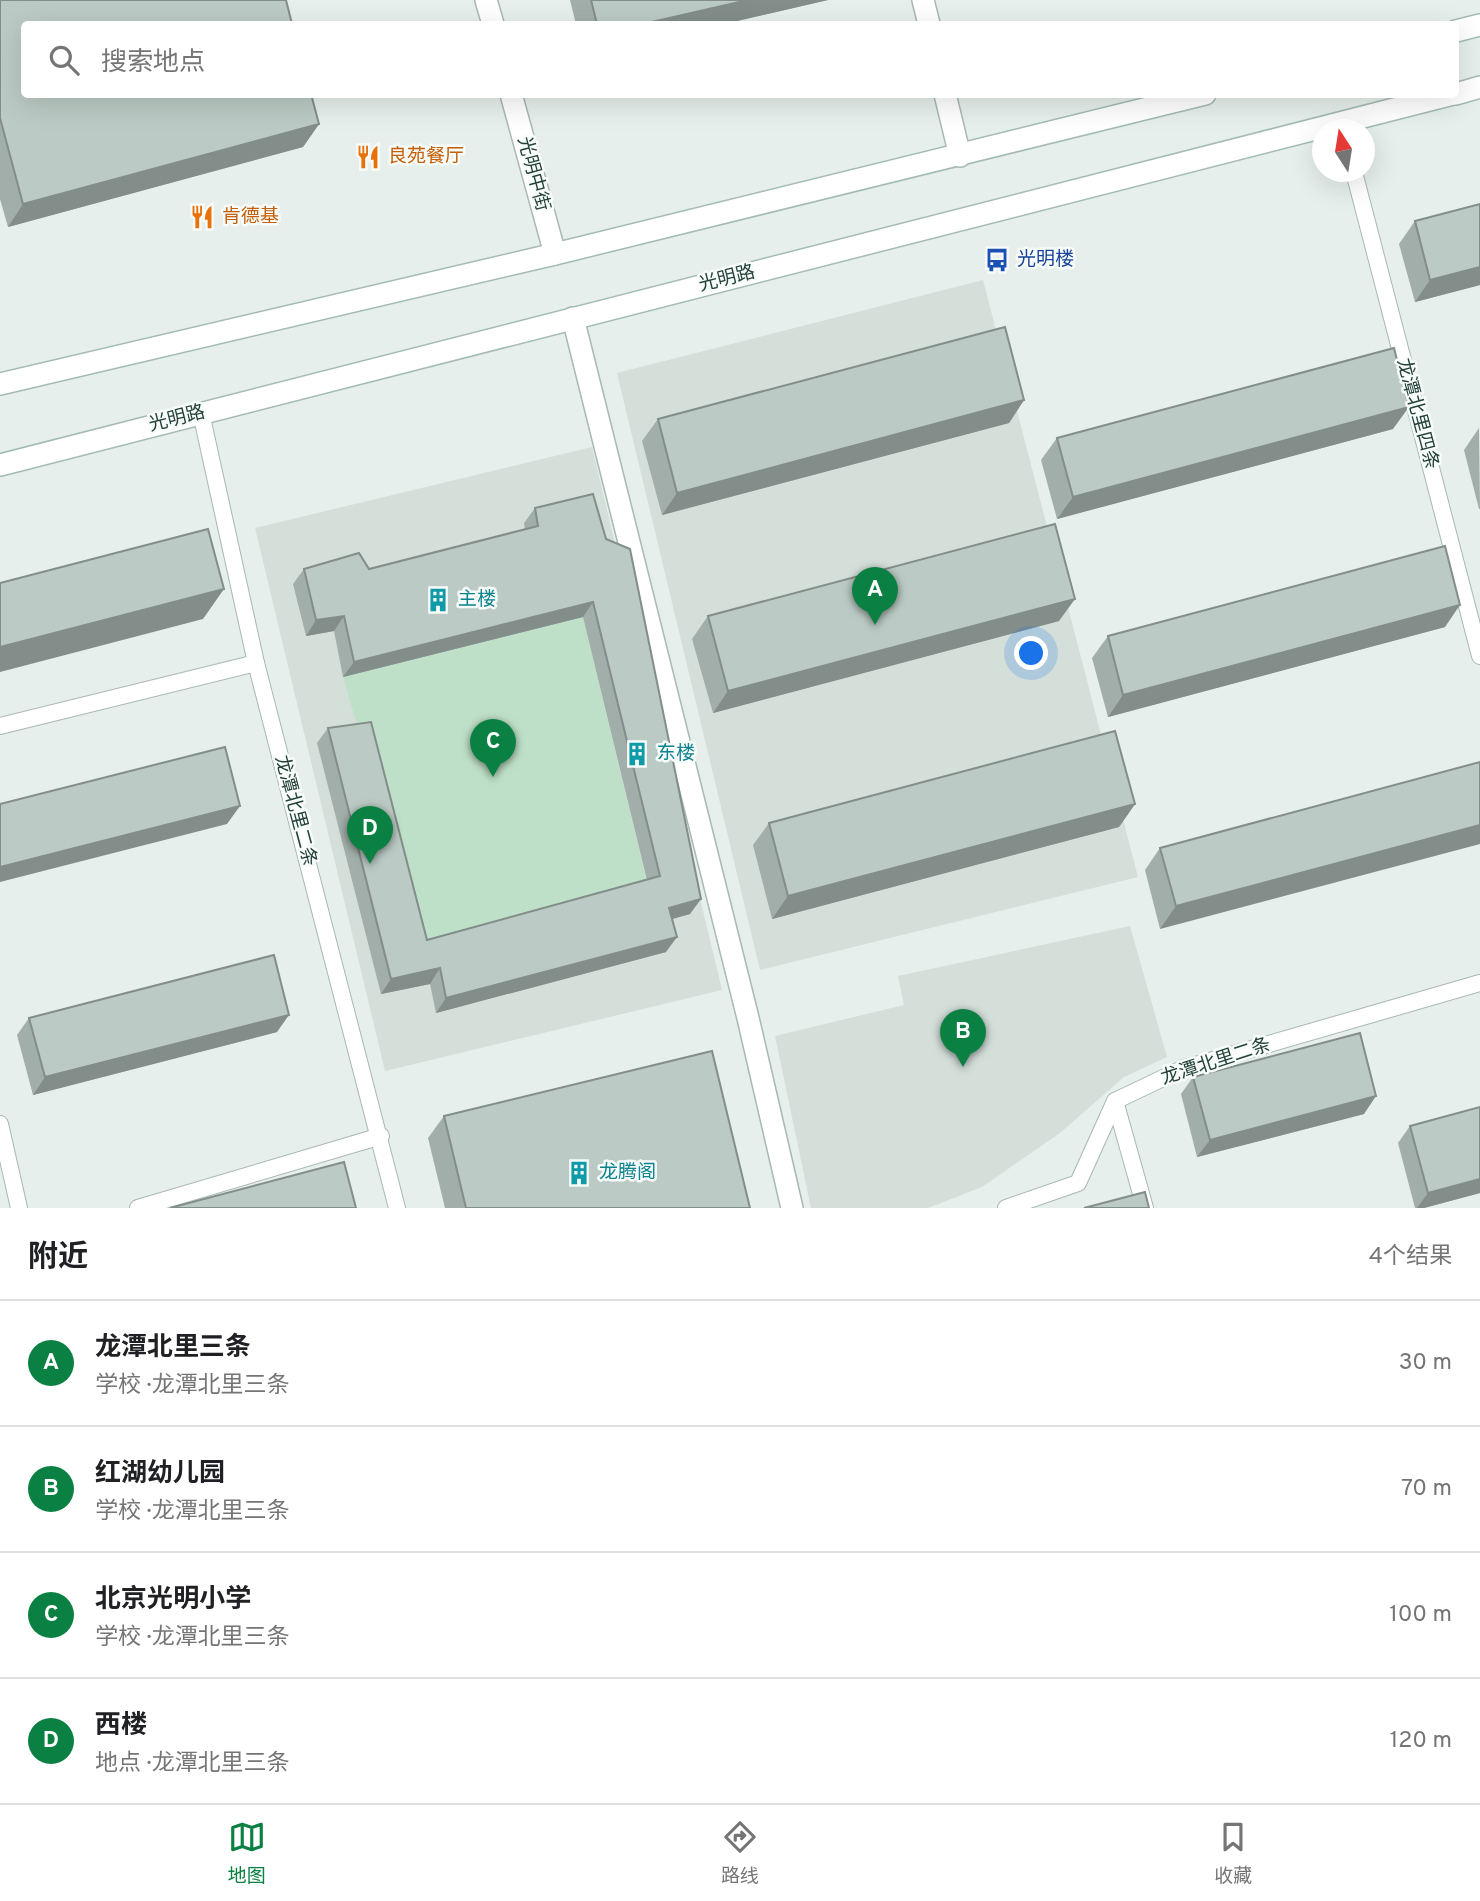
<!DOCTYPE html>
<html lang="zh">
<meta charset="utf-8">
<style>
body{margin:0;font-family:Overpass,"Noto Sans SC",sans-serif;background:#f2f2f2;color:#202124}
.compass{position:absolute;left:1312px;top:119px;width:63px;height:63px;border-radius:50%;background:#fff;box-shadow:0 7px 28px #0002;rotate:348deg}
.you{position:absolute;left:1032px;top:654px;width:24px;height:24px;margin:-18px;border:5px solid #fff;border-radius:50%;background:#1a73e8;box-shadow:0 0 0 10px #1a73e833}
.badge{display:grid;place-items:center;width:46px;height:46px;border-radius:50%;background:#0b8043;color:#fff;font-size:23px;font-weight:700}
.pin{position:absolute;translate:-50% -58px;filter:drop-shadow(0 2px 4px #0008)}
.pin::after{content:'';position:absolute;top:37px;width:24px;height:21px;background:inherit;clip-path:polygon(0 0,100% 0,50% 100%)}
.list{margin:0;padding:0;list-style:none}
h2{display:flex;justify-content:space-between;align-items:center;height:91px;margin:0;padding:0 28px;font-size:30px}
h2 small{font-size:23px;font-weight:400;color:#757577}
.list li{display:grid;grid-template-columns:46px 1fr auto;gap:21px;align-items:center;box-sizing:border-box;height:126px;padding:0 28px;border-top:2px solid #e0e0e0}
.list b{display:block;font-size:26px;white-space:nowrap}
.list p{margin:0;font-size:23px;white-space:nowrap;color:#757577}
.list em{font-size:23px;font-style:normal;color:#757577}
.icon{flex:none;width:38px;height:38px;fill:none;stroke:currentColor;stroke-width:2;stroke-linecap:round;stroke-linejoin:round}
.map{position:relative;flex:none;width:1480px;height:1208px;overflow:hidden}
.search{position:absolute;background:#fff;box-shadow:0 7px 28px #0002;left:21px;right:21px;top:21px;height:77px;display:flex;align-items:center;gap:18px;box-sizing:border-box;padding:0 24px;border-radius:7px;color:#757577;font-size:26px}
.sheet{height:595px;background:#fff}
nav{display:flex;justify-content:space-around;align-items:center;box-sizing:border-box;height:98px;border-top:2px solid #e0e0e0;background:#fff;font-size:19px;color:#757577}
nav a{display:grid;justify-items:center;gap:4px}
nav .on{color:#0b8043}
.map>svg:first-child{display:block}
.built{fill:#d4dfda}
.green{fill:#bfe0c8}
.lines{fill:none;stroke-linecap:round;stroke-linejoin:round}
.lane-casing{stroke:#a8b8b2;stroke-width:18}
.street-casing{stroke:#a8b8b2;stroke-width:24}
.secondary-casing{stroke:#a4bbb3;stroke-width:24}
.lane{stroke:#fff;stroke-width:16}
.street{stroke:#fff;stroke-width:21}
.secondary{stroke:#fff;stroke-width:21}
.wall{fill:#a1aea9}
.shaded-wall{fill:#838d89}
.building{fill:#bbcac4;stroke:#838d89;stroke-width:2}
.labels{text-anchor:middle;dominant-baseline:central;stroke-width:5;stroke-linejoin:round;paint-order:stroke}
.food-label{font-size:19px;fill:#c56008;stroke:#f7fbf9;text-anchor:start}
.street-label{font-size:19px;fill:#24423a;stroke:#f7fbf9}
.transit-label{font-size:19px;fill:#164399;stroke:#f7fbf9;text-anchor:start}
.culture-label{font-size:19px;fill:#0d838f;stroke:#f7fbf9;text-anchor:start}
</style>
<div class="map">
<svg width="1480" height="1208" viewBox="0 0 1480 1208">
<rect width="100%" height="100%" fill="#e6efeb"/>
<g class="built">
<polygon points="983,280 1138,877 760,970 617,373"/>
<polygon points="592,447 722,990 385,1071 255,528"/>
<polygon points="1130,926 1167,1057 1124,1077 1060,1133 982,1187 928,1208 811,1208 775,1036 904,1005 898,976"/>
</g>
<polygon class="green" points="583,617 649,891 423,953 343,677"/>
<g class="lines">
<g class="lane-casing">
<g id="lane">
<polyline points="1354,172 1480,656"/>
<polyline points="201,413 256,663 397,1208"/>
<polyline points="0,726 256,663"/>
<polyline points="1115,1101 1145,1208"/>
<polyline points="0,1124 19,1208"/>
<polyline points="138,1208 381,1136"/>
<polyline points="1006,1208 1078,1183 1115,1101 1182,1069 1480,983"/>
</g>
</g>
<g class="street-casing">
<g id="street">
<polyline points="486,0 493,24"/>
<polyline points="923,0 929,24"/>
<polyline points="511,94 555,254"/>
<polyline points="945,94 960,156"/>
<polyline points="573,318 748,1018 792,1208"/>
</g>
</g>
<g class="secondary-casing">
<g id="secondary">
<polyline points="1456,31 1480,25"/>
<polyline points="1456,94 1480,87"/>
<polyline points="0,384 555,254 1205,94"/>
<polyline points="0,465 1453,94"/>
</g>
</g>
<use href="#lane" class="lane"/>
<use href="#street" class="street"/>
<use href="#secondary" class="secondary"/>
</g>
<g class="wall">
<polygon points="0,0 319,124 303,147 8,227 0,199"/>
<polygon points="570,0 828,0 724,24 576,24"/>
<polygon points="1415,221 1480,285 1415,302 1399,244"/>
<polygon points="1024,400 1009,423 662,515 642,441 658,419"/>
<polygon points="1479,428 1480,509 1479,509 1464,450"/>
<polygon points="1393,429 1057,519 1041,460 1057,438"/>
<polygon points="593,494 690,914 672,919 666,952 436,1013 430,984 381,994 317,743 328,728 427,940 647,880 583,617 343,677 334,631 306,636 293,584 304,569 369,569 525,530 524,523 535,508"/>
<polygon points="708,616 1059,621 713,713 692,639"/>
<polygon points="1445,627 1108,717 1092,658 1108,636"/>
<polygon points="1480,762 1160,929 1145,870 1160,848"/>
<polygon points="1135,804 1119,827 772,919 753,845 769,823"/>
<polygon points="29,1018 277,1032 33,1095 17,1035"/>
<polygon points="1193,1077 1364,1114 1197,1157 1181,1094"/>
<polygon points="444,1116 750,1208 445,1208 428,1138"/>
<polygon points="1410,1126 1480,1193 1424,1208 1415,1208 1398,1143"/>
</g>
<g class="shaded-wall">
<polygon points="748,0 828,0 724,24 643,24"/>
<polygon points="319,124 303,147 8,227 23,204"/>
<polygon points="1480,267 1480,285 1415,302 1430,280"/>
<polygon points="1024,400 1009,423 662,515 677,493"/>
<polygon points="1409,407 1393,429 1057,519 1073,497"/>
<polygon points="224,589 203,619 0,672 0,647"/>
<polygon points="1075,599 1059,621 713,713 728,691"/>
<polygon points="593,602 583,617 343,677 354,662"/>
<polygon points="1460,605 1445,627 1108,717 1123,695"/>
<polygon points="344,616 334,631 306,636 316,620"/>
<polygon points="1135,804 1119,827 772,919 788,896"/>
<polygon points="240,806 227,824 0,882 0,867"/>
<polygon points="1480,825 1480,844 1160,929 1176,906"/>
<polygon points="701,899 690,914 658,923 669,908"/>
<polygon points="677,937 666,952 436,1013 446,998"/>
<polygon points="440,968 430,984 381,994 391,979"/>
<polygon points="289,1015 277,1032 33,1095 45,1077"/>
<polygon points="1376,1096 1364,1114 1197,1157 1210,1140"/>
<polygon points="1480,1179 1480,1193 1424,1208 1417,1208 1428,1193"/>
</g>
<g class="building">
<polygon points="0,0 286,0 292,24 24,24 24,94 311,94 319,124 23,204 0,118"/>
<polygon points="591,0 748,0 643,24 597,24"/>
<polygon points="1480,204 1480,267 1430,280 1415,221"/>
<polygon points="1005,327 1024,400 677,493 658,419"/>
<polygon points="1394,348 1409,407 1073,497 1057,438"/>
<polygon points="593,494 606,539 630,549 701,899 669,908 677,937 446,998 440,968 391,979 328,728 371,722 427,940 660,876 593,602 354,662 344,616 316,620 304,569 359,553 369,569 538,526 535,508"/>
<polygon points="1055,524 1075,599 728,691 708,616"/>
<polygon points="208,529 224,589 0,647 0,583"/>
<polygon points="1445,546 1460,605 1123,695 1108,636"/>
<polygon points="1115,731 1135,804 788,896 769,823"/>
<polygon points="225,747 240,806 0,867 0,804"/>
<polygon points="1480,762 1480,825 1176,906 1160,848"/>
<polygon points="274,955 289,1015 45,1077 29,1018"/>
<polygon points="1360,1033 1376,1096 1210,1140 1193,1077"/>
<polygon points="712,1051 750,1208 466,1208 444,1116"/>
<polygon points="1480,1107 1480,1179 1428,1193 1410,1126"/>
<polygon points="344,1162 356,1208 170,1208"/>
<polygon points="1145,1192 1149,1208 1084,1208"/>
</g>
<defs>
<g id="restaurant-bare" transform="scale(1.89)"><path d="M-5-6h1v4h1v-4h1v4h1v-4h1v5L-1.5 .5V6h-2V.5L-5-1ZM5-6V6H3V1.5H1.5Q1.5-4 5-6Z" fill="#e8710a" stroke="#f7fbf9" stroke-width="2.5" paint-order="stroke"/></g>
<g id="bus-bare" transform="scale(1.89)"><path d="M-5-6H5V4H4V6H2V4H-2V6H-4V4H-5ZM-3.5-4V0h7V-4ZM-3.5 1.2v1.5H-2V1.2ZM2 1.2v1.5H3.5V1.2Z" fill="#1a4fb4" stroke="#f7fbf9" stroke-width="2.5" paint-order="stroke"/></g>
<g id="building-bare" transform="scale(1.89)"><path d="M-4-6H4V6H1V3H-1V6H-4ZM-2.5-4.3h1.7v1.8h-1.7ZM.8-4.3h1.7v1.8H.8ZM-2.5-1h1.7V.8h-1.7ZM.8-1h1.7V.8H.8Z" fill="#0f9aa8" stroke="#f7fbf9" stroke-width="2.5" paint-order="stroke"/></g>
</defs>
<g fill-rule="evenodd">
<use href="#restaurant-bare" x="368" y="157"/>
<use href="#restaurant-bare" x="202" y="217"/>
<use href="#bus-bare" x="997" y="260"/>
<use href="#building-bare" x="438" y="600"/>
<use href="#building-bare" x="637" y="754"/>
<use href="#building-bare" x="579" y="1173"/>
</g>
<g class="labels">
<g class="food-label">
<text x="388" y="157">良苑餐厅</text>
<text x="222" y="217">肯德基</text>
</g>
<g class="street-label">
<text transform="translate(533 174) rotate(75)">光明中街</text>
<text transform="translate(727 279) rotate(-14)">光明路</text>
<text transform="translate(1417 414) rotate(75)">龙潭北里四条</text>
<text transform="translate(177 419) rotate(-14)">光明路</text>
<text transform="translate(295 811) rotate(75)">龙潭北里二条</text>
<text transform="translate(1216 1062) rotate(-18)">龙潭北里二条</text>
</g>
<g class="transit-label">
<text x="1017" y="260">光明楼</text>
</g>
<g class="culture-label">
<text x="458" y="600">主楼</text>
<text x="657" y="754">东楼</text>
<text x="599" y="1173">龙腾阁</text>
</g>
</g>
</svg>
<svg class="compass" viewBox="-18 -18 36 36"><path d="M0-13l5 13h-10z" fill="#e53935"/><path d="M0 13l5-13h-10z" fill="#757577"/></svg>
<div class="you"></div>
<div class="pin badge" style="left:875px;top:625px">A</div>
<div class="pin badge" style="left:963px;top:1067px">B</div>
<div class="pin badge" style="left:493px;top:777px">C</div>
<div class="pin badge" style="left:370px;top:864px">D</div>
<div class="search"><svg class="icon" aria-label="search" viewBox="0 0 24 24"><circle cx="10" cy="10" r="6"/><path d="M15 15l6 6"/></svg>搜索地点</div>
</div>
<section class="sheet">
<h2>附近<small>4个结果</small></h2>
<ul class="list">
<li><span class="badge">A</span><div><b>龙潭北里三条</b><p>学校 · 龙潭北里三条</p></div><em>30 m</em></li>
<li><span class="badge">B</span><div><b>红湖幼儿园</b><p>学校 · 龙潭北里三条</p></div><em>70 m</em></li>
<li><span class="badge">C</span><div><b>北京光明小学</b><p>学校 · 龙潭北里三条</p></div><em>100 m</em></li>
<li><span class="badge">D</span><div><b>西楼</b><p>地点 · 龙潭北里三条</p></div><em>120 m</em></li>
</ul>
</section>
<nav>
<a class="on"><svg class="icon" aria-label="map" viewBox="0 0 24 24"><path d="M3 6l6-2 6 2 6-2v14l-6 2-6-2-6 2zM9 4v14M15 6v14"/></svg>地图</a>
<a><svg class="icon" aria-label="directions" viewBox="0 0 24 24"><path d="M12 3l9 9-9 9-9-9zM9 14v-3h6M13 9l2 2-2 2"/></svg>路线</a>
<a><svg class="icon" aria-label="saved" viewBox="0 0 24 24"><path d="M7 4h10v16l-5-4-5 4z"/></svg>收藏</a>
</nav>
